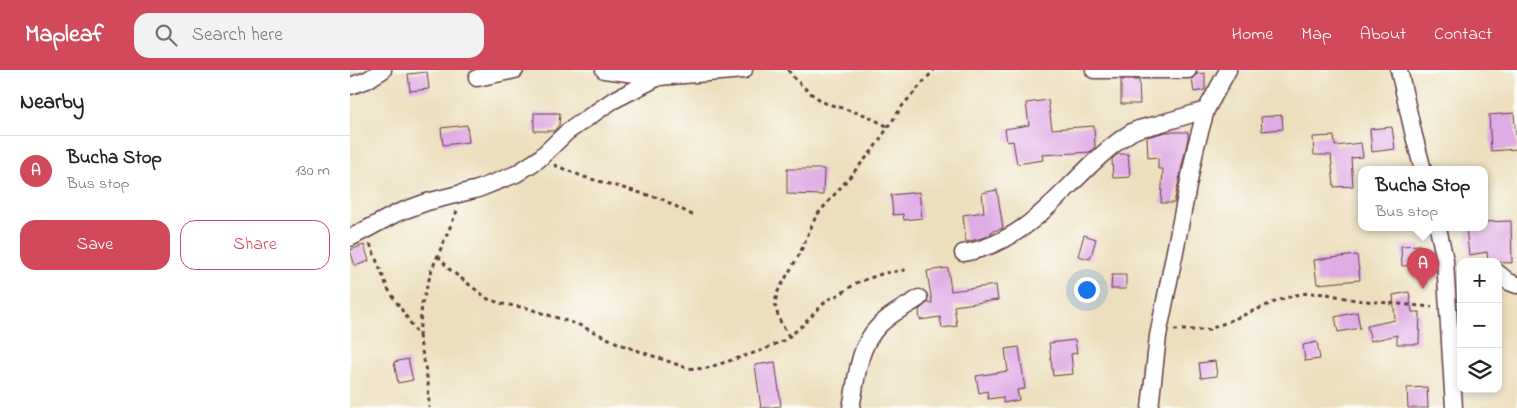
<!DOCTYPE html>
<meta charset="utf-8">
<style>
body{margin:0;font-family:"Indie Flower",sans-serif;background:#f2f2f2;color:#202124}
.controls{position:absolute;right:15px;bottom:15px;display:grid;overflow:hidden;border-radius:10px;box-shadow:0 2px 8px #0003}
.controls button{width:45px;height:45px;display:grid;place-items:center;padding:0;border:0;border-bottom:1px solid #e0e0e0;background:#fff;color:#202124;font:25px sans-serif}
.you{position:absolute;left:736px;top:219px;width:18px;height:18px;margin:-12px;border:4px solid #fff;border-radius:50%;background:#1a73e8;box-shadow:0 0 0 8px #1a73e833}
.badge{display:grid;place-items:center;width:32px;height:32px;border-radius:50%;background:#d1495b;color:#fff;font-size:16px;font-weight:700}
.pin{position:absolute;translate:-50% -41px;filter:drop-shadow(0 1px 2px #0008)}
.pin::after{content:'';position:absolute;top:26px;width:18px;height:15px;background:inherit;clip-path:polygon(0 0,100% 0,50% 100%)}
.popup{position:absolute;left:1008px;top:96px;width:130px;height:65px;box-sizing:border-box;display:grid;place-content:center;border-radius:10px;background:#fff;filter:drop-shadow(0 1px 4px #0005);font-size:16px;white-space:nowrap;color:#757577}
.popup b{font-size:19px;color:#202124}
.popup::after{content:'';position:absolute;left:50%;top:100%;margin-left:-10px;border:10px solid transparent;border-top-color:#fff}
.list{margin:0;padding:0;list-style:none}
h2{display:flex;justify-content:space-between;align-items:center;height:65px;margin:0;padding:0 20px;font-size:21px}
h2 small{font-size:16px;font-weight:400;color:#757577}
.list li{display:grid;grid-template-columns:32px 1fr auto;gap:15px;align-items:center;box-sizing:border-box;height:70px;padding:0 20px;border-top:1px solid #e0e0e0}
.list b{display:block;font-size:19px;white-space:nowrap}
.list p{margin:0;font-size:16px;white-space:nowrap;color:#757577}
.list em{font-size:16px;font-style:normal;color:#757577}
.actions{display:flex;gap:10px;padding:15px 20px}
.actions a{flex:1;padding:11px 0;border:1px solid #d1495b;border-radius:15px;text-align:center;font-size:18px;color:#d1495b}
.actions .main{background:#d1495b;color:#fff}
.icon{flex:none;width:28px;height:28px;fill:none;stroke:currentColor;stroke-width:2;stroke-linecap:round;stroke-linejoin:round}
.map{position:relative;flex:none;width:1167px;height:338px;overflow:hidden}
header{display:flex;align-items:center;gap:30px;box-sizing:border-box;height:70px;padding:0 25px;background:#d1495b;color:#fff}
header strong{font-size:24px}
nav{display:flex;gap:28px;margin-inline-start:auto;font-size:18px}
.search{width:350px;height:45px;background:#f2f2f2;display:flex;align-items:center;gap:12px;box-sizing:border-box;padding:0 18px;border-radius:15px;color:#757577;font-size:19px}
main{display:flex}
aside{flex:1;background:#fff}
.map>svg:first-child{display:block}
.building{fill:#dfabe5}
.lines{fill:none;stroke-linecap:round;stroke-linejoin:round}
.street-casing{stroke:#623c41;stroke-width:19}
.path{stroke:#623c41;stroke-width:3;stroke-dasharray:4 4;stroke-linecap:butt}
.street{stroke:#fff;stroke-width:16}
</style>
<header>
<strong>Mapleaf</strong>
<div class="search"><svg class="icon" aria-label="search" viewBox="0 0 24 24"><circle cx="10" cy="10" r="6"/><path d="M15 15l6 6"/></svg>Search here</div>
<nav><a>Home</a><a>Map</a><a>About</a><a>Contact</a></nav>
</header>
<main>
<aside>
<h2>Nearby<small></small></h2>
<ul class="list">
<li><span class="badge">A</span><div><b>Bucha Stop</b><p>Bus stop</p></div><em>130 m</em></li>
</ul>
<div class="actions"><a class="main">Save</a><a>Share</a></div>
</aside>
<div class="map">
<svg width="1167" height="338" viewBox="0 0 1167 338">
<rect width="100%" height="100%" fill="#fdfcf7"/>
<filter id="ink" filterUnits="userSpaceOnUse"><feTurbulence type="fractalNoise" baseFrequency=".02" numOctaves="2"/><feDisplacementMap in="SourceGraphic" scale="10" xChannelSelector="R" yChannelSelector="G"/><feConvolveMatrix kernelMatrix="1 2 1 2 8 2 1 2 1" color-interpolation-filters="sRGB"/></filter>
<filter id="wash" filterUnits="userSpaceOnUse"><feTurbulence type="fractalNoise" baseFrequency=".0096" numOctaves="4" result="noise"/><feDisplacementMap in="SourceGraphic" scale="20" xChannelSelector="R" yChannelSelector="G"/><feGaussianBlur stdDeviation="1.12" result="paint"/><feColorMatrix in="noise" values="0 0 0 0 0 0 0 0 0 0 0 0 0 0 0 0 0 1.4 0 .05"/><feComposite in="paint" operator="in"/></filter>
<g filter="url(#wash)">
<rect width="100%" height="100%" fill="#ecdfbe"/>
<g id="blocks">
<g class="building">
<polygon points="77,2 79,19 60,21 58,4"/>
<polygon points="855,3 855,20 844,22 842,9 847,4"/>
<polygon points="771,10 789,10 790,34 771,34"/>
<polygon points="698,30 702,59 744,56 745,77 740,82 692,85 693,90 667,94 663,71 657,72 655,59 679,55 676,33"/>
<polygon points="184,43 210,43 209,55 204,61 184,61"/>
<polygon points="1164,43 1167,79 1141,81 1139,45"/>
<polygon points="932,45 933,59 912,61 911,47"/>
<polygon points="117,55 119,72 93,75 91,58"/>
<polygon points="1042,57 1045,79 1022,82 1020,59"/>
<polygon points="816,62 838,62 838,68 824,133 811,133 813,99 808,99 808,87 798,88 797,67"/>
<polygon points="984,66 985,76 1011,73 1013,87 1001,88 1003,116 984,117 981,85 964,85 963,67"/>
<polygon points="768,84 778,84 780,107 763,108 762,89"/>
<polygon points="437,99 474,99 473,125 437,124"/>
<polygon points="647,120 653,158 641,162 641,164 636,167 616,172 613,145 634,142 632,123"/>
<polygon points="569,122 572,148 554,150 553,144 543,145 541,125"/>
<polygon points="1161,151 1162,193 1138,192 1137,182 1119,185 1116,158 1134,158 1134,152"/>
<polygon points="734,165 746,169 740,189 728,186"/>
<polygon points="14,175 19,191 5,196 0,180"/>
<polygon points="1070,175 1071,195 1052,196 1051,176"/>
<polygon points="1007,185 1010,210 967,214 964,190"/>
<polygon points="598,198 601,221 646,215 648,230 604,236 607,256 592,258 590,247 570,250 569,240 577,233 582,233 577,201"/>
<polygon points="762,205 776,205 776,219 761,219"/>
<polygon points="1059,222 1062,242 1070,242 1069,274 1047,274 1047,265 1021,271 1017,256 1045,250 1043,225"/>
<polygon points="1007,242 1010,258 988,262 985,247"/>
<polygon points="725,270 727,283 721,284 723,304 703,306 699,273"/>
<polygon points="967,272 970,289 955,291 953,275"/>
<polygon points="669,277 675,319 667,320 669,330 653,333 653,327 638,329 637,321 629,323 626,306 658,301 655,279"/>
<polygon points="58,289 63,310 48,313 44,292"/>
<polygon points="865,291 867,306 851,308 849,293"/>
<polygon points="425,292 431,336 411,338 405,295"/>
<polygon points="1077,317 1078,338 1058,338 1057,318"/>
</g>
</g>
</g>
<g filter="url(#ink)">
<use href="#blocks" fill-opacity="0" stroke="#623c41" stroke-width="1"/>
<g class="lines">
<g class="street-casing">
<g id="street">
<polyline points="254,0 309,7 310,5"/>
<polyline points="744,0 838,0"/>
<polyline points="1049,0 1064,66 1073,100"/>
<polyline points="127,8 165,0"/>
<polyline points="0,16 17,10 33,0"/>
<polyline points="1088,158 1095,190 1104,338"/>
<polyline points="0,168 47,143 77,132 128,119 166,104 189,89 217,62 262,31 309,7 394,0"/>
<path d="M613 183C688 171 721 101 780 63 787 58 797 57 805 55 822 50 839 45 856 40"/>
<polyline points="1148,203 1159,212 1167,215"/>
<path d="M501 338C508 303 507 270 539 247 548 240 559 235 569 228"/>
<polyline points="800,338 808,266 846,76 856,40 878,0"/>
</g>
</g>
<g class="path">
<polyline points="438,0 445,9 460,23 475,33 515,45 539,57"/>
<polyline points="204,95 234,107 312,129 344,146"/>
<polyline points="20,174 38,219 69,266 78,312 79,338"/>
<polyline points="88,186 99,199 138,229 153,234 177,238 229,255 272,275 337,298 354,299 410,281 435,270 452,256 477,230 492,223 506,213 534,203 556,200"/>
<polyline points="824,260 858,260 927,231 945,225 959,223 977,224 1005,230 1082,237"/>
<polyline points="69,266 72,234 82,199 107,141"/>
<polyline points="439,267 429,249 425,235 427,223 450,183 466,146 522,81 553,35 584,0"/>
</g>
<use href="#street" class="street"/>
</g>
</g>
</svg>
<div class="controls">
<button>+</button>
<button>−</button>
<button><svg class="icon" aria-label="layers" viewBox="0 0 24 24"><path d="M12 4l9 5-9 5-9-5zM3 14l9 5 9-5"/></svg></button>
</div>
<div class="you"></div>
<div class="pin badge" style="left:1073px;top:219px">A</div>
<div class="popup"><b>Bucha Stop</b>Bus stop</div>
</div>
</main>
